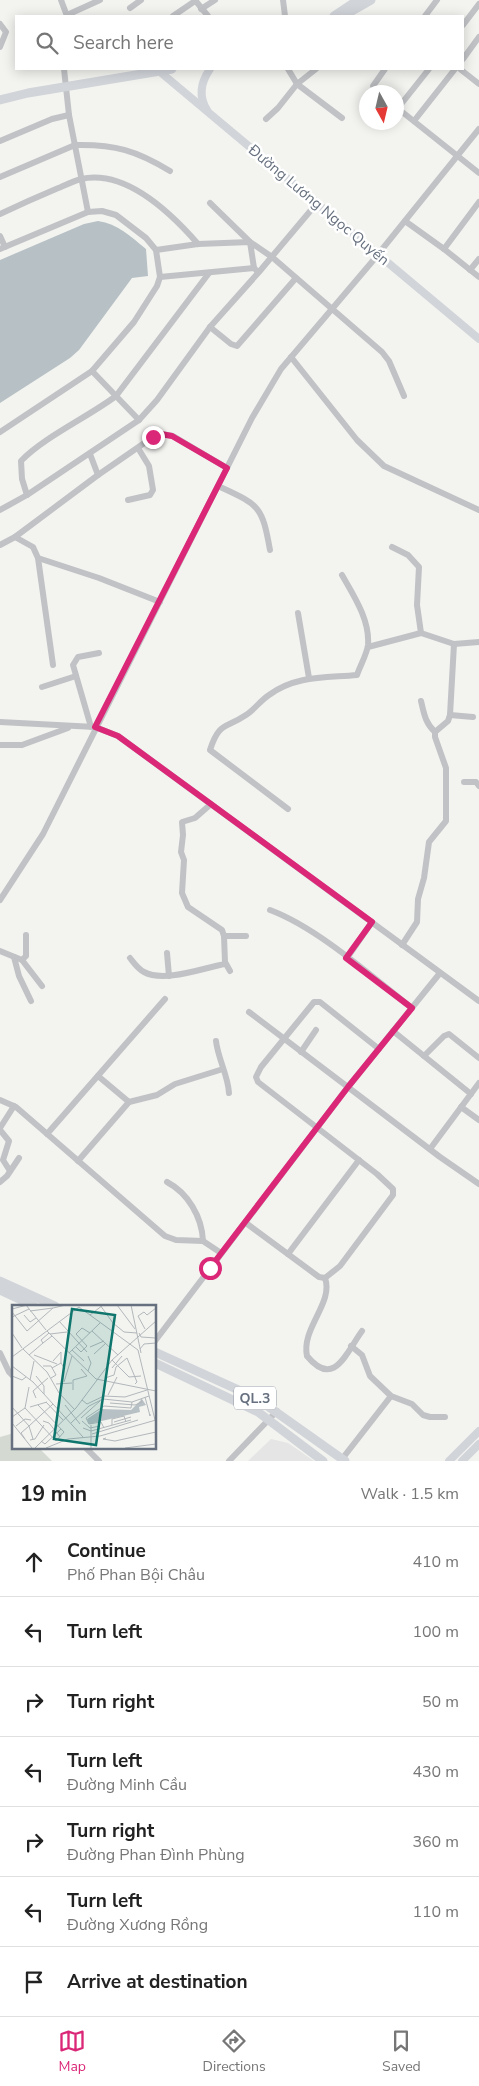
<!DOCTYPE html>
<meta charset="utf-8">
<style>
body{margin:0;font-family:"Nunito Sans",sans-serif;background:#f2f2f2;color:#222}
.compass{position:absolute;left:359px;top:85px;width:45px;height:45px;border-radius:50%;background:#fff;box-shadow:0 2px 12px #0003;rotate:172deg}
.stop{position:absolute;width:15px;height:15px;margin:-11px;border:4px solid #db2777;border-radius:50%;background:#fff}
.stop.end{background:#db2777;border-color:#fff;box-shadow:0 1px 5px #0008}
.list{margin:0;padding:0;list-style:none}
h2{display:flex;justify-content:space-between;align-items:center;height:65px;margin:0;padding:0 20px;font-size:21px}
h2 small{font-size:16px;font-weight:400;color:#767676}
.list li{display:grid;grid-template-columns:32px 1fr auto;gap:15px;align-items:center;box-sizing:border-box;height:70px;padding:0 20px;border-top:1px solid #e0e0e0}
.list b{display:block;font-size:19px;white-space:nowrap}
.list p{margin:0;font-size:16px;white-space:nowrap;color:#767676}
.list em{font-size:16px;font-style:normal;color:#767676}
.icon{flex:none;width:28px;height:28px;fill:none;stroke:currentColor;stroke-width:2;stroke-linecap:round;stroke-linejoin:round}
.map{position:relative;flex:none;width:479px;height:1461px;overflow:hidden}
.search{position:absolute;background:#fff;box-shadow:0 2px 12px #0003;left:15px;right:15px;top:15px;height:55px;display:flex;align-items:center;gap:12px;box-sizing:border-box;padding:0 18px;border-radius:0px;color:#767676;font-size:19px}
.sheet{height:555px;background:#fff}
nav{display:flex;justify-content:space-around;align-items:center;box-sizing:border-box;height:70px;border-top:1px solid #e0e0e0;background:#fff;font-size:14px;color:#767676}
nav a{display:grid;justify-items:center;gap:2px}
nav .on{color:#db2777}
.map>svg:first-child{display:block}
.built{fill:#e4e5e4}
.green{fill:#d4dad2}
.water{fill:#b7c0c5}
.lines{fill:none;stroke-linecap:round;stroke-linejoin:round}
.minor{stroke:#c0c2c5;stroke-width:6}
.major{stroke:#d1d4d9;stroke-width:8}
.highway{stroke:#d1d4d9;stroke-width:9}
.route{stroke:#db2777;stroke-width:6}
.labels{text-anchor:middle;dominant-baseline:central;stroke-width:5;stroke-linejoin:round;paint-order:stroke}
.shield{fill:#fff;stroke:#949ba5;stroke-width:1}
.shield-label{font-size:14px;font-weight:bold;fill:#66707e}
.street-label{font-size:15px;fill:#66707e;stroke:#fff}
.inset-road{fill:none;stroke:#b2b7bb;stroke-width:1}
.view{fill:#0f766e;fill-opacity:0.15;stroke:#0f766e;stroke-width:2.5}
.inset-edge{fill:none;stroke:#66707e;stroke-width:2.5}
</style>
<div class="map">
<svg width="479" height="1461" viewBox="0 0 479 1461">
<rect width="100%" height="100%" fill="#f3f4f0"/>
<polygon class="built" points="271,1439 288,1443 314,1461 248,1461"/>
<polygon class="green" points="14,1433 14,1447 38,1447 52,1461 0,1461 0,1437"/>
<path class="water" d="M98 221C118 224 130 236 146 249L148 276 132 278 79 350 70 358 0 403V260L84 224Z"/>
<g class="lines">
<g class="minor">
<polyline points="61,0 67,16"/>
<polyline points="195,0 208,16"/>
<polyline points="283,0 285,16"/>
<polyline points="130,8 141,0"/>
<polyline points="201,9 215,0"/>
<polyline points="67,15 100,0"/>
<polyline points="173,16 195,1"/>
<polyline points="425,16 437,0"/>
<polyline points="0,24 6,32 0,47"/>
<polyline points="463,25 479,4"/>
<polyline points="463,59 479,37"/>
<polyline points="64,69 69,115 88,212"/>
<polyline points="288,69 297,84 342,118"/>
<polyline points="460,69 479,84"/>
<polyline points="377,92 373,86 385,69"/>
<polyline points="396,107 479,173"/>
<polyline points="398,108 429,69"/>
<polyline points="266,119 278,108 297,84 316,69"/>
<polyline points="414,121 455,69"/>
<polyline points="0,141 52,119 69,115"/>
<path d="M0 177 75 145C115 144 137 151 170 171"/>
<polyline points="210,203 250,242 272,257 382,352 389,361 404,396"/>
<path d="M0 214C19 205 37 197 56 189 64 186 73 181 81 179 126 169 171 213 198 244"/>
<polyline points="405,221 444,249 479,277"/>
<polyline points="0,236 5,247"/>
<polyline points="0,249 88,212 102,211 116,215 146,238 156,250 160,277 157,286 134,322 92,371 0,432"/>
<polyline points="444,249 479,202"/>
<polyline points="156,250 198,244 250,242 254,268"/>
<polyline points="470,270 479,259"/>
<polyline points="160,277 254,268 257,271"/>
<polyline points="210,327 231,344 237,346 296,278"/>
<polyline points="291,357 357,440 384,466 479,510"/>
<polyline points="92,371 139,420"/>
<polyline points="90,454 98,475"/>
<path d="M218 486C259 505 262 505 270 550"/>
<path d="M27 495 22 479 21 461C44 437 88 417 116 396L209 273"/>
<polyline points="128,500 150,495 153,490 149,466 138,448"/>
<polyline points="0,510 27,495 139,420 157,400 210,327 259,272 317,203"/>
<polyline points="15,537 33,547 38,558 99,578 160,602"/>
<polyline points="0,545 15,537 98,475 153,437 161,434 173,436 227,468"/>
<polyline points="392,547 408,555 419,567 417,605 421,633"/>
<polyline points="38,558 53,665"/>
<polyline points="298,613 309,678"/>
<polyline points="368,647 421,633 454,644 479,642"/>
<polyline points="42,687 76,676"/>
<path d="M421 701C424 713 425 723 435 732"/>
<polyline points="450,715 473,717"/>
<polyline points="0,722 95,727 118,736 479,1001"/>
<polyline points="91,727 73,665 78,657 99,653"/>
<polyline points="0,745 22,745 68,728"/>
<polyline points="464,782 476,782 479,786"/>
<polyline points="211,804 195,818 182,822 183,835 181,852 184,860 182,893 188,907 222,930 224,936 225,962 230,971"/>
<path d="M288 809 210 750C219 722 225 729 246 715 255 709 260 701 269 695 296 675 326 678 357 675 360 666 367 654 368 645 370 620 354 596 342 575"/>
<polyline points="0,900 43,834 252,418 281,369 371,263 479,129"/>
<path d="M270 910C318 928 371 976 412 1008"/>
<polyline points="224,936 246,936"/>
<polyline points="402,945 417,922 418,899 424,878 429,842 446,821 446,768 435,737 435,732 448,721 450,715 454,644"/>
<polyline points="0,951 22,960 42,986"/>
<polyline points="167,953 169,976"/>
<polyline points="14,957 19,976 31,1001"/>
<path d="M130 958C134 963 138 969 144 972 164 983 203 968 225 964"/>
<polyline points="347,958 372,922"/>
<polyline points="22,960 26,956 26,935"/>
<polyline points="249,1012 440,1157 479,1184"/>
<polyline points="393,1031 471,1094"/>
<path d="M216 1041C218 1059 228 1075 229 1093"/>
<polyline points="301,1052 316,1030"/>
<polyline points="424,1056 444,1036 449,1034 479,1058"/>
<polyline points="98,1076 129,1102"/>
<polyline points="0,1100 16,1107 165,1236 176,1240 203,1241 221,1253"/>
<polyline points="461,1107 479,1120"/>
<polyline points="0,1128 14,1106"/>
<polyline points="0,1130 9,1141 3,1160 10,1171"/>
<polyline points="47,1134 165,999"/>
<polyline points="430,1149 479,1083"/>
<polyline points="78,1161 129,1102 157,1095 175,1084 223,1069"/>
<polyline points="0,1182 7,1176 19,1158"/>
<path d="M167 1182C188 1193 202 1217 203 1241"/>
<polyline points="246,1223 319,1277 325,1278 340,1266 393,1195 393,1189 377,1174 258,1082 256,1077 261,1067 314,1002 320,1002 379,1049"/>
<polyline points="288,1254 359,1160"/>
<path d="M325 1278C334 1303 301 1328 307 1356 334 1389 346 1353 362 1331"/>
<polyline points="155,1341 348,1087 440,973"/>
<polyline points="351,1346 362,1355 370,1376 391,1396 412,1404 423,1415 430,1417 445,1417"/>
<polyline points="0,1353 9,1372 14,1377"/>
<polyline points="85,1447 99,1461"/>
<polyline points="342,1459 391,1396"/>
<polyline points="229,1461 277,1411"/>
</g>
<g class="major">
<polyline points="159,71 479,339"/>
<path d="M207 110C198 96 201 82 210 69"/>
<polyline points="449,1461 479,1431"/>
<polyline points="462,1461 479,1444"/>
</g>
<g class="highway">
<polyline points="334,16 358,0"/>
<polyline points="343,16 371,0"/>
<polyline points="0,100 28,93 172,69"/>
<polyline points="0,1281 55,1306"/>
<polyline points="0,1290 34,1306"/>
<polyline points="155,1352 256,1398 345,1461"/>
<polyline points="155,1363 258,1412 323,1461"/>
</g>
</g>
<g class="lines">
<polyline class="route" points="153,437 161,434 172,436 227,468 95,727 118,736 372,922 346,958 412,1008 348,1087 210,1268"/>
</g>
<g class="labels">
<rect class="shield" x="234" y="1386.5" width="42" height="23" rx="4"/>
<g class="shield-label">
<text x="255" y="1398">QL.3</text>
</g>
<g class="street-label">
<text transform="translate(319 205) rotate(40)">Đường Lương Ngọc Quyến</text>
</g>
</g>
<g transform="translate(12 1305)">
<rect width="144" height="144" fill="#f3f4f0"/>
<path d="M130 94 134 100 127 102 128 107 77 119 75 114 90 104 119 105Z" fill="#b7c0c5"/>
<path class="inset-road" d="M14 0 34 25M88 0 101 18V26M105 0 123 24M119 0 129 48M67 2 126 45 143 115M0 4 15 0M18 6 41 3M0 7 15 26 41 3 54 0M12 10 18 17 24 13M78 10 91 0M0 12 17 4M47 16 75 47M101 18 112 27 125 28M133 24 126 11 132 7 135 10 144 3M35 26 84 74 144 86M80 26 106 50M0 28 10 43M37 28 29 35 31 38 40 31M127 28 129 32 144 33M38 29 55 27M64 42 69 47 75 41 64 29 70 23 78 28M78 42 92 36M11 44 35 67 47 88 63 105M128 44 132 39 144 38M60 45 72 56M57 48 88 18M82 49 94 38M17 50 31 38M22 50 45 59M0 52 67 2M100 55 117 72 129 71M41 56 49 47V58M0 61 21 77 71 132M31 61H39L44 70 39 73M40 63 49 58 53 64M100 63 110 51M76 66 79 58 76 51M0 71 10 75 14 72M24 71 32 81V89M93 73 102 70 104 62 115 53 125 77 123 79M18 75 22 56M52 77 60 51M44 79 60 78M17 82 13 103 44 136 52 127 26 100M61 85V75L75 71 69 64M96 90 105 72M133 92 138 111V109M24 93 21 86 36 73M70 95 75 99 92 91 113 92 135 85M34 97 51 115M98 98 123 100 130 97 129 94M53 100 68 119M0 102 17 121 41 99M18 102 35 97M0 112 13 103M69 113 88 96M31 116 37 118 48 132M70 116 78 123 88 121M102 117 119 112M0 118 20 143M59 118 77 101 91 94 120 97 137 91M79 120V143M100 120V114L112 111 114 117M4 121 13 114 19 115M71 123 79 126 119 115M92 123 89 117 77 119 74 113 92 101 119 103 120 97M80 129 126 115M94 133 91 134 103 136 144 127M13 134 9 128 17 121 21 134M18 135 23 134 32 120M29 136 33 139 49 124M23 143 64 103 100 55 144 16M34 143 56 134 88 131 144 115M113 143 144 139"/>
<path class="view" d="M60 4 103 10 84 140 42 134Z"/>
<rect width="144" height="144" class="inset-edge"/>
</g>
</svg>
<svg class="compass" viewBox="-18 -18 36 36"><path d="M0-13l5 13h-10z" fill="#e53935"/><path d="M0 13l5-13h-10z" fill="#767676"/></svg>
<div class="stop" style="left:210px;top:1268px"></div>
<div class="stop end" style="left:153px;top:437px"></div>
<div class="search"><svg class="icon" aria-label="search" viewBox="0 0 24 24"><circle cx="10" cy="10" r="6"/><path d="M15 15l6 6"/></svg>Search here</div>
</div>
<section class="sheet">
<h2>19 min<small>Walk · 1.5 km</small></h2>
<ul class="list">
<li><svg class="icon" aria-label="ahead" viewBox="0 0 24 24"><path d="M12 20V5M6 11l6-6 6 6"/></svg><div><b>Continue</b><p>Phố Phan Bội Châu</p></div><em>410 m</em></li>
<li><svg class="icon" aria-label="left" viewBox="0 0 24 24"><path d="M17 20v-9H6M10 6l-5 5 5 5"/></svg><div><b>Turn left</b></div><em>100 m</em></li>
<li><svg class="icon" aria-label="right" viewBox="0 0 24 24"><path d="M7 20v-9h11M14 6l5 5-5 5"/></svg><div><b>Turn right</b></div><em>50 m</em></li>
<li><svg class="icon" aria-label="left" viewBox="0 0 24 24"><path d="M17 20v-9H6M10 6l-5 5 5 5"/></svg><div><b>Turn left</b><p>Đường Minh Cầu</p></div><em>430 m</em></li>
<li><svg class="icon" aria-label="right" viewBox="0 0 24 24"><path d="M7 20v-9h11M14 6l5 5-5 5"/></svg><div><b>Turn right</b><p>Đường Phan Đình Phùng</p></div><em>360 m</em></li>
<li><svg class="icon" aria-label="left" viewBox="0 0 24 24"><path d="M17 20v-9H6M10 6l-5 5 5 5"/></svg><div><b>Turn left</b><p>Đường Xương Rồng</p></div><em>110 m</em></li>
<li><svg class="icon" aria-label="arrive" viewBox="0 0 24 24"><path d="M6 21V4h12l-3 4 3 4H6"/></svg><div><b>Arrive at destination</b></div></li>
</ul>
</section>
<nav>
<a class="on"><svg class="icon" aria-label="map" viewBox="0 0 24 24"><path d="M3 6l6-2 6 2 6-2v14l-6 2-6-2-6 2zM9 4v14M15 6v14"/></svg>Map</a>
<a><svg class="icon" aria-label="directions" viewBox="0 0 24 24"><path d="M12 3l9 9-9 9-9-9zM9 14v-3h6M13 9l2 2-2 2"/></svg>Directions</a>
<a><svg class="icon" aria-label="saved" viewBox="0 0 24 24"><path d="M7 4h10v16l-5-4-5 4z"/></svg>Saved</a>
</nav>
